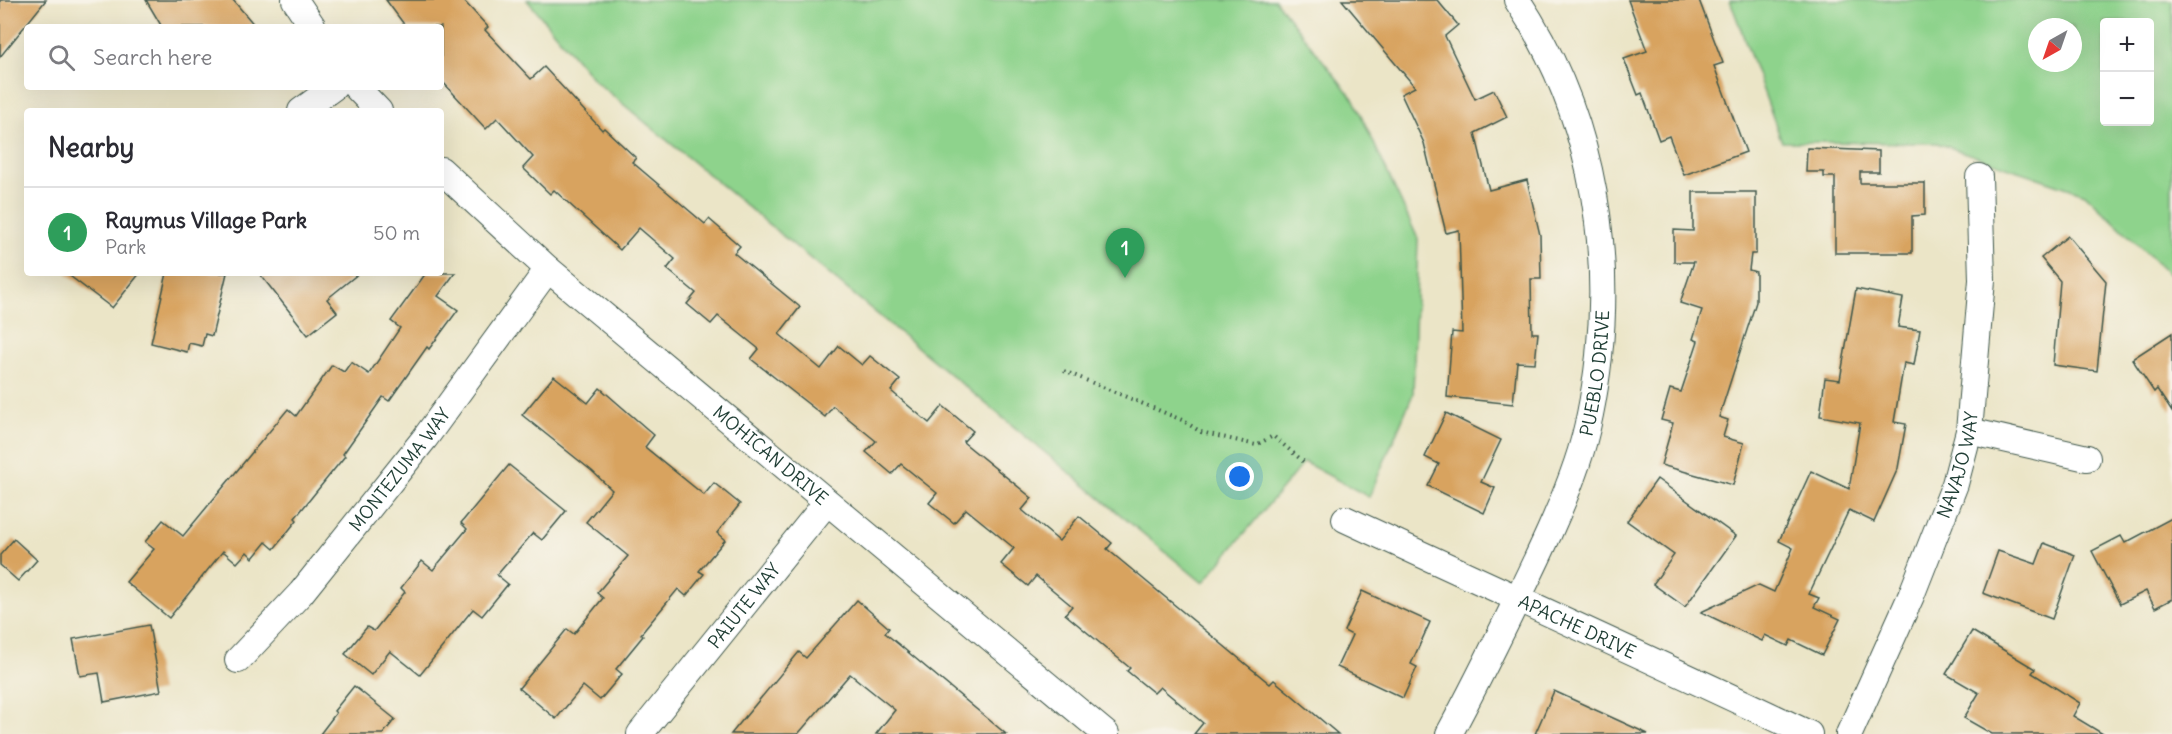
<!DOCTYPE html>
<meta charset="utf-8">
<style>
body{margin:0;font-family:Delius,sans-serif;background:#f2f2f3;color:#2b2b33}
.controls{position:absolute;right:18px;top:18px;display:grid;overflow:hidden;border-radius:6px;box-shadow:0 6px 24px #0002}
.controls button{width:54px;height:54px;display:grid;place-items:center;padding:0;border:0;border-bottom:2px solid #e1e1e2;background:#fff;color:#2b2b33;font:30px sans-serif}
.compass{position:absolute;left:2028px;top:18px;width:54px;height:54px;border-radius:50%;background:#fff;box-shadow:0 6px 24px #0002;rotate:220deg}
.you{position:absolute;left:1240px;top:477px;width:21px;height:21px;margin:-15px;border:4px solid #fff;border-radius:50%;background:#1a73e8;box-shadow:0 0 0 9px #1a73e833}
.badge{display:grid;place-items:center;width:39px;height:39px;border-radius:50%;background:#ea580c;color:#fff;font-size:20px;font-weight:700}
.pin{position:absolute;translate:-50% -50px;filter:drop-shadow(0 2px 3px #0008)}
.pin::after{content:'';position:absolute;top:32px;width:21px;height:18px;background:inherit;clip-path:polygon(0 0,100% 0,50% 100%)}
.list{margin:0;padding:0;list-style:none}
h2{display:flex;justify-content:space-between;align-items:center;height:78px;margin:0;padding:0 24px;font-size:26px}
h2 small{font-size:20px;font-weight:400;color:#7c7c81}
.list li{display:grid;grid-template-columns:39px 1fr auto;gap:18px;align-items:center;box-sizing:border-box;height:90px;padding:0 24px;border-top:2px solid #e1e1e2}
.list b{display:block;font-size:22px;white-space:nowrap}
.list p{margin:0;font-size:20px;white-space:nowrap;color:#7c7c81}
.list em{font-size:20px;font-style:normal;color:#7c7c81}
.icon{flex:none;width:33px;height:33px;fill:none;stroke:currentColor;stroke-width:2;stroke-linecap:round;stroke-linejoin:round}
.map{position:relative;flex:none;width:2172px;height:734px;overflow:hidden}
.search{position:absolute;background:#fff;box-shadow:0 6px 24px #0002;left:24px;top:24px;width:420px;height:66px;display:flex;align-items:center;gap:15px;box-sizing:border-box;padding:0 21px;border-radius:6px;color:#7c7c81;font-size:22px}
.panel{position:absolute;background:#fff;box-shadow:0 6px 24px #0002;left:24px;top:108px;width:420px;height:168px;border-radius:6px}
.map>svg:first-child{display:block}
.green{fill:#8ed38c;stroke:#568860;stroke-width:1.5;fill-rule:evenodd}
.building{fill:#d8a35e}
.lines{fill:none;stroke-linecap:round;stroke-linejoin:round}
.street-casing{stroke:#3e564a;stroke-width:28}
.path{stroke:#3e564a;stroke-width:4;stroke-dasharray:1.5 4.5;stroke-linecap:butt}
.street{stroke:#fff;stroke-width:26}
.labels{text-anchor:middle;dominant-baseline:central;stroke-width:6;stroke-linejoin:round;paint-order:stroke}
.street-label{font-size:18px;fill:#1f3d34;stroke:#f7f3e8}
</style>
<div class="map">
<svg width="2172" height="734" viewBox="0 0 2172 734">
<rect width="100%" height="100%" fill="#f7f3e8"/>
<filter id="ink" filterUnits="userSpaceOnUse"><feTurbulence type="fractalNoise" baseFrequency=".0167" numOctaves="2"/><feDisplacementMap in="SourceGraphic" scale="12" xChannelSelector="R" yChannelSelector="G"/><feConvolveMatrix kernelMatrix="1 2 1 2 8 2 1 2 1" color-interpolation-filters="sRGB"/></filter>
<filter id="wash" filterUnits="userSpaceOnUse"><feTurbulence type="fractalNoise" baseFrequency=".008" numOctaves="4" result="noise"/><feDisplacementMap in="SourceGraphic" scale="24" xChannelSelector="R" yChannelSelector="G"/><feGaussianBlur stdDeviation="1.35" result="paint"/><feColorMatrix in="noise" values="0 0 0 0 0 0 0 0 0 0 0 0 0 0 0 0 0 1.4 0 .05"/><feComposite in="paint" operator="in"/></filter>
<g filter="url(#wash)">
<rect width="100%" height="100%" fill="#ebe5c7"/>
<g class="green">
<polygon points="527,0 1275,0 1354,100 1418,239 1413,394 1369,497 1304,462 1203,583 594,80"/>
<path d="M1730 0H2172V277L2085 194 1937 143 1782 142ZM2104 22H2150V122H2104ZM2037 27H2073V63H2037Z"/>
</g>
<g id="blocks">
<g class="building">
<polygon points="0,0 46,0 0,57"/>
<polygon points="146,0 233,0 256,27 162,27"/>
<polygon points="386,0 463,0 488,27 485,30 531,79 544,67 602,130 604,128 636,158 632,162 705,224 709,219 740,246 734,253 800,307 779,334 821,369 839,346 862,365 870,356 900,380 891,391 929,423 943,406 973,431 963,442 1032,498 1022,510 1059,541 1079,516 1112,543 1107,549 1270,684 1274,680 1338,734 1194,734 1203,723 1160,687 1154,693 1127,671 1130,668 1065,614 1072,606 1036,576 1028,586 1001,564 1014,548 966,509 954,523 929,503 937,493 901,464 892,474 866,452 876,441 833,406 825,417 751,359 759,349 718,316 711,324 687,304 696,293 667,269 675,259 639,228 620,250 554,190 550,194 523,168 533,157 497,118 486,129 441,80 441,27 406,27"/>
<polygon points="1342,0 1437,0 1458,25 1445,36 1475,99 1494,90 1507,117 1475,133 1489,190 1527,180 1540,235 1541,279 1531,279 1532,333 1538,333 1535,363 1517,362 1513,404 1447,397 1452,332 1462,333 1459,230 1446,233 1424,143 1401,94 1415,87"/>
<polygon points="1628,0 1699,0 1723,63 1714,66 1746,152 1684,175 1669,136 1659,140 1642,93 1638,95 1624,59 1647,51"/>
<polygon points="1807,148 1879,151 1879,172 1860,172 1860,183 1925,183 1925,215 1912,216 1912,253 1835,253 1835,177 1824,177 1824,172 1806,172"/>
<polygon points="1693,192 1756,192 1756,254 1751,254 1749,270 1756,272 1756,302 1719,417 1728,420 1723,437 1744,443 1733,485 1661,465 1673,423 1661,420 1670,389 1681,392 1698,341 1693,339 1702,310 1680,303 1694,262 1674,262 1674,230 1693,231"/>
<polygon points="2068,236 2106,281 2097,371 2053,365 2060,281 2041,258"/>
<polygon points="66,273 140,273 112,308"/>
<polygon points="167,273 227,273 212,336 205,334 202,346 189,343 187,352 151,343"/>
<polygon points="259,273 359,273 327,299 337,312 308,335"/>
<polygon points="426,273 455,273 438,296 458,310 429,349 427,347 389,401 383,397 343,454 345,456 295,518 297,520 274,549 266,542 253,558 247,552 237,563 223,551 169,618 126,582 154,549 145,542 163,520 183,536 288,409 296,416 332,365 344,372 351,362 369,374 400,328 391,321"/>
<polygon points="1856,289 1903,298 1898,327 1920,330 1914,365 1904,363 1894,422 1906,424 1898,468 1874,522 1849,510 1809,594 1819,598 1814,607 1840,619 1822,655 1791,640 1788,646 1765,635 1762,641 1701,612 1759,585 1774,592 1793,548 1779,541 1811,471 1849,489 1860,423 1820,416 1825,378 1840,380"/>
<polygon points="2172,333 2172,412 2157,389 2154,392 2132,359"/>
<polygon points="554,376 588,403 600,388 654,435 645,447 704,495 714,483 740,504 717,533 725,540 699,571 704,574 686,596 678,589 641,634 643,636 616,669 622,674 600,700 583,686 556,719 519,688 567,629 574,634 603,598 597,593 628,556 586,522 612,490 592,471 522,415"/>
<polygon points="1446,413 1501,440 1481,482 1495,488 1484,513 1428,486 1439,464 1425,457"/>
<polygon points="509,465 566,511 542,540 533,533 497,575 508,584 482,616 473,609 420,675 390,651 371,675 345,654 367,627 374,631 405,592 401,588 422,561 433,570 467,529 461,523"/>
<polygon points="1657,479 1736,536 1685,607 1653,584 1674,555 1627,521"/>
<polygon points="2172,518 2172,599 2155,608 2146,591 2120,604 2092,551 2121,536 2125,543"/>
<polygon points="14,539 37,560 18,581 0,565 0,555"/>
<polygon points="2044,543 2075,555 2052,619 1983,593 1998,551 2036,564"/>
<polygon points="1362,591 1430,622 1411,664 1417,667 1403,698 1337,667 1352,635 1344,631"/>
<polygon points="857,600 889,628 885,633 1006,734 876,734 895,710 850,674 798,734 731,734 799,652 806,658"/>
<polygon points="149,625 161,691 104,702 99,673 80,676 73,639"/>
<polygon points="1972,631 2035,669 2032,673 2080,703 2073,716 2103,734 1992,734 1964,718 1979,693 1946,674"/>
<polygon points="354,686 395,719 383,734 320,734 336,713 334,711"/>
<polygon points="1554,691 1648,734 1535,734"/>
</g>
</g>
</g>
<g filter="url(#ink)">
<use href="#blocks" fill-opacity="0" stroke="#3e564a" stroke-width="1.5"/>
<g class="lines">
<g class="street-casing">
<g id="street">
<polyline points="295,0 313,27"/>
<polyline points="356,87 379,111"/>
<polyline points="301,111 334,87"/>
<path id="s1" d="M441 170 548 269 1106 734"/>
<polyline points="1969,431 2087,458"/>
<path id="s2" d="M1345 519C1500 591 1655 661 1809 734"/>
<path id="s3" d="M238 660 301 593 425 438 548 269"/>
<path id="s4" d="M640 734 827 502"/>
<path id="s5" d="M1449 734C1473 690 1495 645 1517 600 1539 555 1561 510 1577 463 1589 428 1595 392 1599 356 1612 231 1587 105 1517 0"/>
<path id="s6" d="M1849 734 1911 596 1955 484 1969 431 1982 280 1979 177"/>
</g>
</g>
<polyline class="path" points="1064,371 1182,420 1201,432 1256,445 1273,436 1304,462"/>
<use href="#street" class="street"/>
</g>
</g>
<g class="labels">
<g class="street-label">
<text stroke="none"><textPath href="#s5" startOffset="392">PUEBLO DRIVE</textPath></text>
<text stroke="none"><textPath href="#s1" startOffset="436">MOHICAN DRIVE</textPath></text>
<text stroke="none"><textPath href="#s6" startOffset="291">NAVAJO WAY</textPath></text>
<text stroke="none"><textPath href="#s3" startOffset="250">MONTEZUMA WAY</textPath></text>
<text stroke="none"><textPath href="#s4" startOffset="165">PAIUTE WAY</textPath></text>
<text stroke="none"><textPath href="#s2" startOffset="256">APACHE DRIVE</textPath></text>
</g>
</g>
</svg>
<div class="controls">
<button>+</button>
<button>−</button>
</div>
<svg class="compass" viewBox="-18 -18 36 36"><path d="M0-13l5 13h-10z" fill="#e53935"/><path d="M0 13l5-13h-10z" fill="#7c7c81"/></svg>
<div class="you"></div>
<div class="pin badge" style="left:1125px;top:278px;background:#2e9e5b">1</div>
<div class="search"><svg class="icon" aria-label="search" viewBox="0 0 24 24"><circle cx="10" cy="10" r="6"/><path d="M15 15l6 6"/></svg>Search here</div>
<section class="panel">
<h2>Nearby<small></small></h2>
<ul class="list">
<li><span class="badge" style="background:#2e9e5b">1</span><div><b>Raymus Village Park</b><p>Park</p></div><em>50 m</em></li>
</ul>
</section>
</div>
